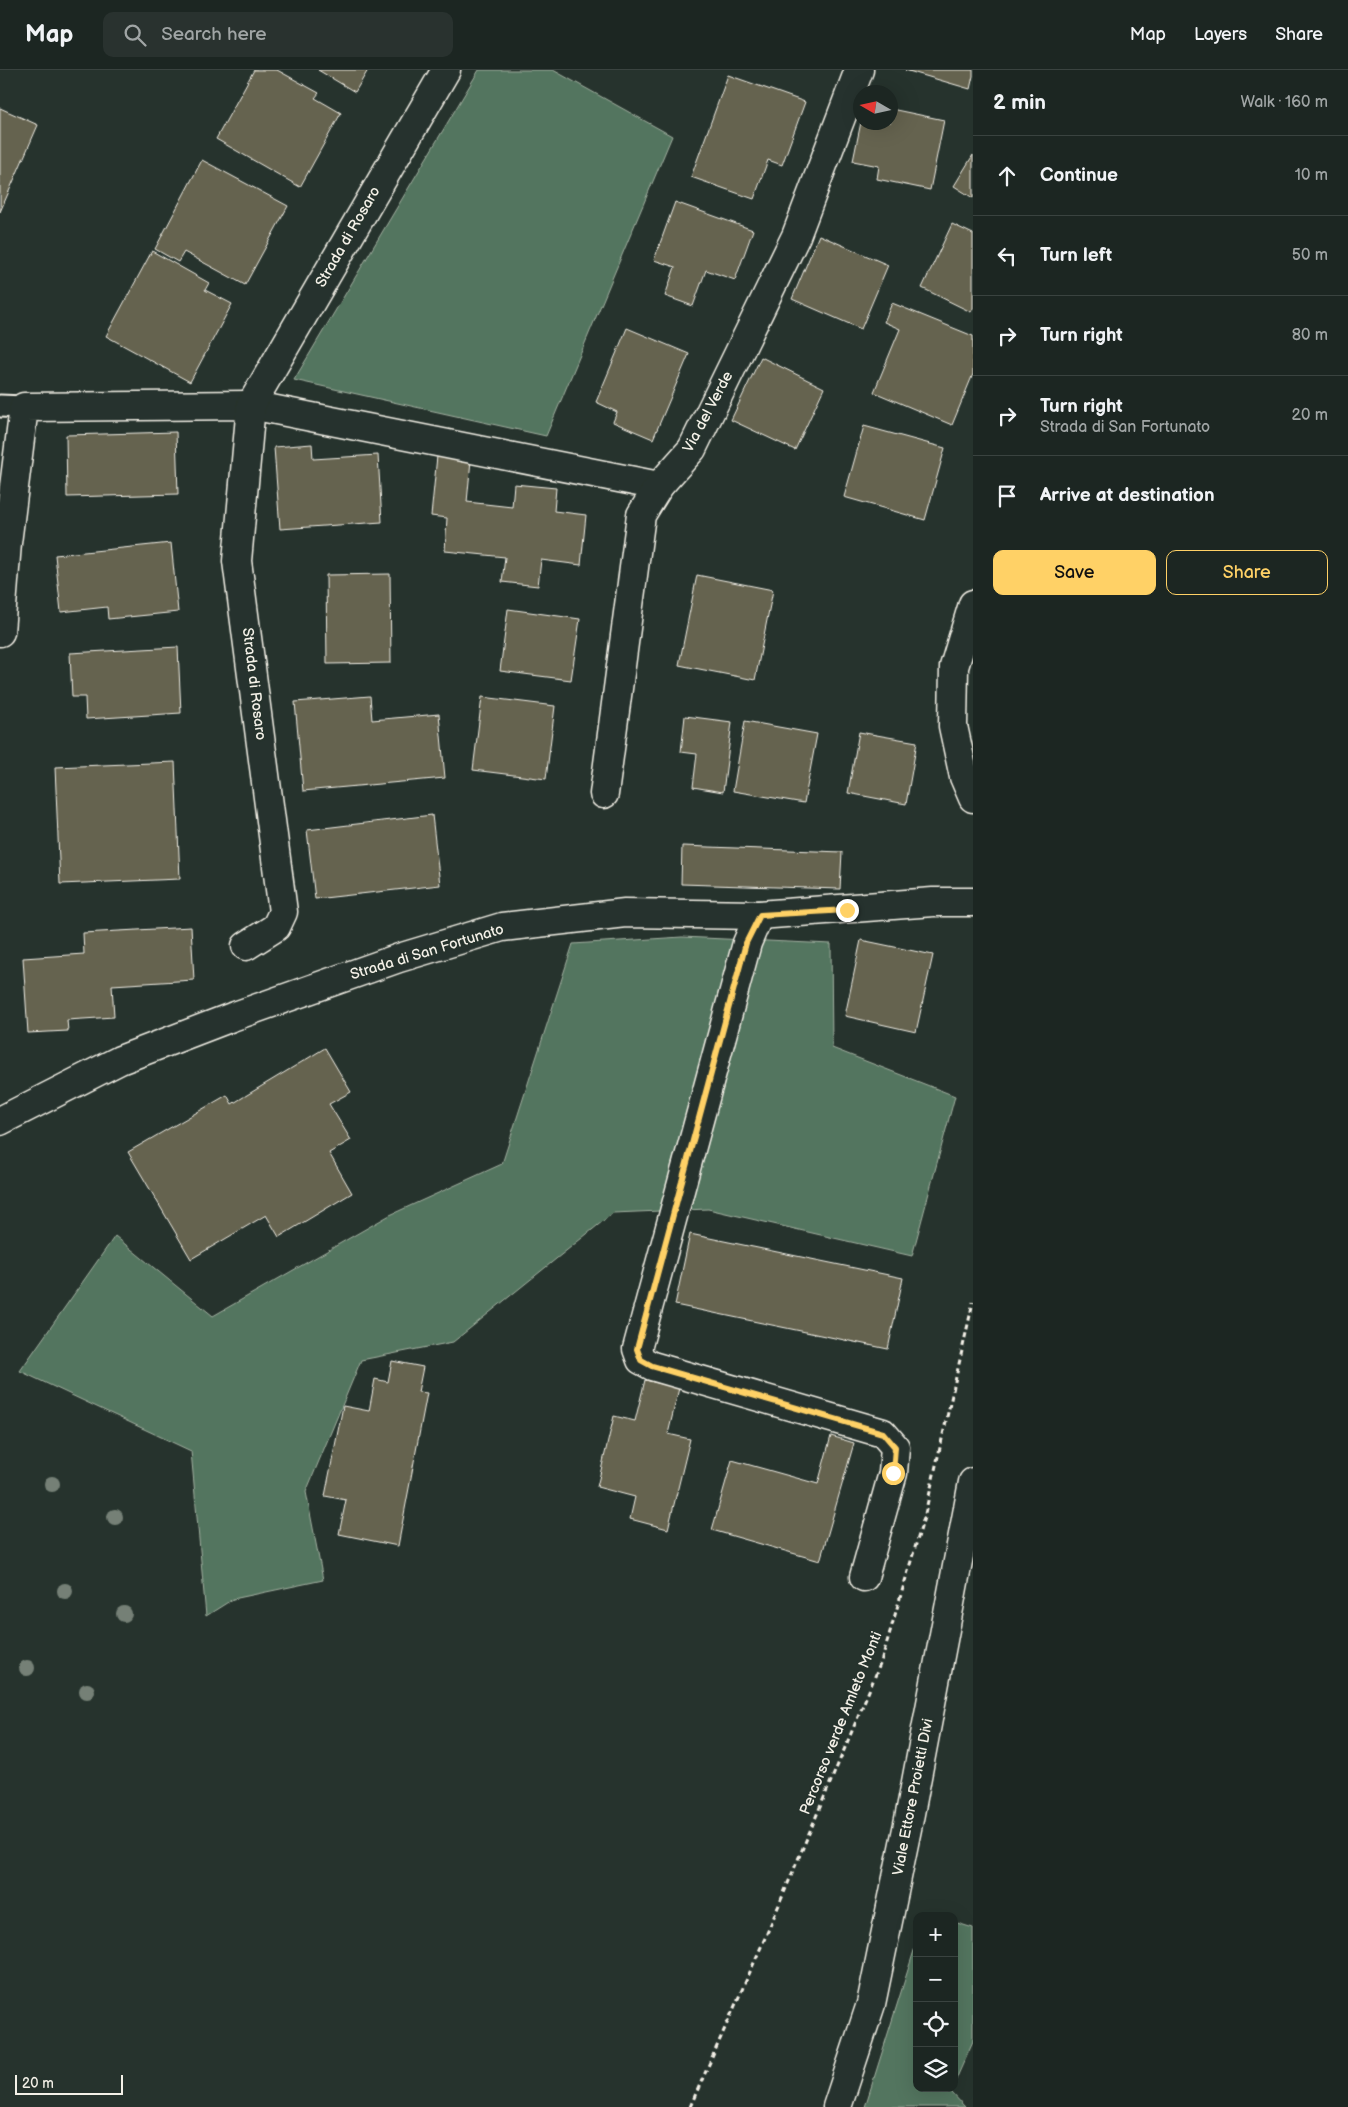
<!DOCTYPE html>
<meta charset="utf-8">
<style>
body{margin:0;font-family:"Balsamiq Sans",sans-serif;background:#29322f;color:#f1f3f6}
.controls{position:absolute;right:15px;bottom:15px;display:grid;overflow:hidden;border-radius:10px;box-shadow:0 5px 20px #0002}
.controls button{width:45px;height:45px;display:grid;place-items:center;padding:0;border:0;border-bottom:1px solid #3a4340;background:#1c2622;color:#f1f3f6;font:25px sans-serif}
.compass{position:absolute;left:853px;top:15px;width:45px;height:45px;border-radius:50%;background:#1c2622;box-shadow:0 5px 20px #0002;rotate:279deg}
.scale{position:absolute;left:15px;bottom:12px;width:108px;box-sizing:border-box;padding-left:5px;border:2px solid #f4f1e8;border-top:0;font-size:14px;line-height:18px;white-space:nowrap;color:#f4f1e8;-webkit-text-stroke:4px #26332d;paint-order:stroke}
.stop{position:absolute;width:15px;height:15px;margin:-11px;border:4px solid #ffd166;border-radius:50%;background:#fff}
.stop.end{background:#ffd166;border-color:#fff;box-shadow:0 1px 5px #0008}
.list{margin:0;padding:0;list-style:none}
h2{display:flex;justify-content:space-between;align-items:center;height:65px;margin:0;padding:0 20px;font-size:21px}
h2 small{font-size:16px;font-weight:400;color:#a0a5a5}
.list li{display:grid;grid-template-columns:32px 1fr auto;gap:15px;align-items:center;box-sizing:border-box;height:80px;padding:0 20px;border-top:1px solid #3a4340}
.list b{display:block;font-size:19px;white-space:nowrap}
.list p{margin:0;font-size:16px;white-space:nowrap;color:#a0a5a5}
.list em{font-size:16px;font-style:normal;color:#a0a5a5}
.actions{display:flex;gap:10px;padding:15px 20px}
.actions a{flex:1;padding:11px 0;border:1px solid #ffd166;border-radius:10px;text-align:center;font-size:18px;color:#ffd166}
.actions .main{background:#ffd166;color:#111}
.icon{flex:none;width:28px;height:28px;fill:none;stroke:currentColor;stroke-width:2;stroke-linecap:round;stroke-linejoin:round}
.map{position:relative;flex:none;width:973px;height:2037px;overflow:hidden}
header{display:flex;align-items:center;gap:30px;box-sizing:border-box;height:70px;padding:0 25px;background:#1c2622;border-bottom:1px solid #3a4340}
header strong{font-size:24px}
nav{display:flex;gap:28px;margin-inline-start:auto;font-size:18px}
.search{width:350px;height:45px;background:#29322f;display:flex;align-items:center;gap:12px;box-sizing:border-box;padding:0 18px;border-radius:10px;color:#a0a5a5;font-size:19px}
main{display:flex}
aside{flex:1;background:#1c2622}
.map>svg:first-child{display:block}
.green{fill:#53745e;stroke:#a4b2a3}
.building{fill:#65634f;stroke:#f4f1e8}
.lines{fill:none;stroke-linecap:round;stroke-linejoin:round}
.lane-casing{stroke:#f4f1e8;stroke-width:25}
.street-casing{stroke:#f4f1e8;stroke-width:31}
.secondary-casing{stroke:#f4f1e8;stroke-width:31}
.path{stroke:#f4f1e8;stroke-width:3;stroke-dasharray:5 4;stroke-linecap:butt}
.lane{stroke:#26332d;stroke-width:21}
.street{stroke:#26332d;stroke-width:28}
.secondary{stroke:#26332d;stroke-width:28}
.tree{fill:#748076}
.route{stroke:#ffd166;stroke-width:6}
.labels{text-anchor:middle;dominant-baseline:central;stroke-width:4;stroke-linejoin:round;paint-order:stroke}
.street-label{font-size:15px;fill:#f4f1e8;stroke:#26332d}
</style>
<header>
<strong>Map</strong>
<div class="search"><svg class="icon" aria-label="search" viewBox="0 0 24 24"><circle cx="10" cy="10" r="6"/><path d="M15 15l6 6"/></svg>Search here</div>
<nav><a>Map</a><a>Layers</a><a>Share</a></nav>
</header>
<main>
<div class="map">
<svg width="973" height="2037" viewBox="0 0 973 2037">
<rect width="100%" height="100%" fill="#26332d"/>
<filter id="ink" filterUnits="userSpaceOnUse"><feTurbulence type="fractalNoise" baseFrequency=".02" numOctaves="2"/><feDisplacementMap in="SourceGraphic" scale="10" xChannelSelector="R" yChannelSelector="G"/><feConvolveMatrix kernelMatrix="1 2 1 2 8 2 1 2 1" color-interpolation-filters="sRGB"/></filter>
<g filter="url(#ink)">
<g class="green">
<polygon points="479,0 553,0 672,66 546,366 294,310"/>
<polygon points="682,867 831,874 832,978 955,1026 912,1186 708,1139 613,1143 453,1272 361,1290 306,1422 323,1510 233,1529 206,1546 191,1381 20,1301 115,1166 213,1246 390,1145 502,1094 573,874"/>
<polygon points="954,1852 973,1858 973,1971 954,2014"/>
<polygon points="917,1871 917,2018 953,2018 951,2022 965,2037 865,2037"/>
</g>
<g class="building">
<polygon points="254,0 277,0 319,23 315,28 341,43 300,117 216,69"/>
<polygon points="318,0 368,0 355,22"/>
<polygon points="905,0 973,0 973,6 970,19"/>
<polygon points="728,5 805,32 782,95 768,90 754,129 691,107"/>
<polygon points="0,38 38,55 0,142"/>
<polygon points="891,39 944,50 930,120 877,109 879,96 853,91 861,52 891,52"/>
<polygon points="973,85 973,128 954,116"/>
<polygon points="202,90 288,136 245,215 184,182 178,192 155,179"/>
<polygon points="675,132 753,160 735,210 706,200 693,236 665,226 675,197 654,190"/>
<polygon points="952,154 973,164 973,238 971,242 922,218"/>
<polygon points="819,165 888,195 861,259 792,229"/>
<polygon points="152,181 209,213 205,220 232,234 190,312 106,266"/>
<polygon points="892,233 973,266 973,304 952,355 874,322 900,259 884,252"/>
<polygon points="627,258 689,284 653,369 613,352 617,342 596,332"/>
<polygon points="761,287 824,318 795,380 731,350"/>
<polygon points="864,356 945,378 925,450 844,427"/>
<polygon points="176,362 178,424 67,427 66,365"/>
<polygon points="312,374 313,389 378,385 382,452 280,459 274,377"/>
<polygon points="437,386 471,390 467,432 512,437 514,414 556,418 554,441 586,445 581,495 541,490 538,516 502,512 505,487 445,481 447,448 431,446"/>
<polygon points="171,473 178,542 108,549 107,537 61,542 55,485"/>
<polygon points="390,504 391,593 327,594 326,505"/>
<polygon points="697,505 773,520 755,610 679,595"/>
<polygon points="508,539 580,549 571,610 500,601"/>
<polygon points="178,577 181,643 86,649 85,627 72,627 70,583"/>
<polygon points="370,626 372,650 439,644 445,708 303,721 295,632"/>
<polygon points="482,627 555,636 546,709 473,700"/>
<polygon points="685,646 732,652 723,722 693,717 697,684 681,682"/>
<polygon points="745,651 817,664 804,733 733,721"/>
<polygon points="859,662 917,672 906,734 848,723"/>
<polygon points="175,692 180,809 60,814 55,697"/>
<polygon points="432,745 440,815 315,829 307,760"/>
<polygon points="682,776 842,782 840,819 681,814"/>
<polygon points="191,857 194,910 112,915 114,947 67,950 68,961 28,963 23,888 84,884 83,863"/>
<polygon points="861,870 933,885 916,962 845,946"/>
<polygon points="325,978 351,1022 329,1034 351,1070 329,1083 352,1123 279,1167 266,1145 191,1189 128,1082 227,1025 232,1034"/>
<polygon points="690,1164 903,1208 888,1279 675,1235"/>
<polygon points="392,1291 423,1297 418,1322 427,1323 398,1476 339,1464 346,1430 325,1426 343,1336 369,1341 375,1309 388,1312"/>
<polygon points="645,1310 679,1318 668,1364 690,1369 668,1459 630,1449 635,1427 597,1417 614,1346 635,1351"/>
<polygon points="831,1366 854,1373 820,1491 712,1460 732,1390 818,1414"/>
</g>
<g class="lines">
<g class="lane-casing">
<polyline id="lane" points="0,336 24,337"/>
</g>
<g class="street-casing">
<g id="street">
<polyline points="973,534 954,597 953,656 964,707 973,728"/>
<polyline points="0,562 7,473 24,337 251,335 659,416"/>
<polyline points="604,724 641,445 659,416 692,379 796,166 859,0"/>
<polyline points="759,845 747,873 637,1279 641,1290 652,1296 883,1363 895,1377 893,1403 864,1507"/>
<polyline points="246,876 276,857 283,842 237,491 251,335 446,0"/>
<polyline points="0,1051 120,990 232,947 399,888 502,857 625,843 759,845 933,832 973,832"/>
</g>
</g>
<g class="secondary-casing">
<polyline id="secondary" points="837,2037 871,1934 909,1749 973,1412"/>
</g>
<polyline class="path" points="690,2037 765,1868 881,1592 925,1444 973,1232"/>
<use href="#lane" class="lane"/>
<use href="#street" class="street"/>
<use href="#secondary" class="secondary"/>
</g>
<g class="tree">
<circle cx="52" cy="1414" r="8"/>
<circle cx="115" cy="1447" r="8"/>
<circle cx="65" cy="1521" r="8"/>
<circle cx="124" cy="1544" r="8"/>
<circle cx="27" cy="1598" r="8"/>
<circle cx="87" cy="1621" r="8"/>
</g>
</g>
<g class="lines" filter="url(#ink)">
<polyline class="route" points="847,840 760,845 746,873 637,1279 641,1290 652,1296 883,1363 895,1377 893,1403"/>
</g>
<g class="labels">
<g class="street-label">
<text transform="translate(348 167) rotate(-60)">Strada di Rosaro</text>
<text transform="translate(708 342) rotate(-62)">Via del Verde</text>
<text transform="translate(254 614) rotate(83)">Strada di Rosaro</text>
<text transform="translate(427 882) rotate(-17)">Strada di San Fortunato</text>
<text transform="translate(841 1653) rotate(-68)">Percorso verde Amleto Monti</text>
<text transform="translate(913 1727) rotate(-79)">Viale Ettore Proietti Divi</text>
</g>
</g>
</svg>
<div class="controls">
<button>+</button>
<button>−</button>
<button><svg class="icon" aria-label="locate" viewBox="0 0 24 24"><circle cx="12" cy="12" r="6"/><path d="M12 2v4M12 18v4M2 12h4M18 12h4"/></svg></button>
<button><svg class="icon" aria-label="layers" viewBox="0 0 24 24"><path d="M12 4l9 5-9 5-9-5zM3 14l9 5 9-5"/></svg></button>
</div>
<svg class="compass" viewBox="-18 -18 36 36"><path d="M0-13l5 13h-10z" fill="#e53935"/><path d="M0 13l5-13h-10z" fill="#a0a5a5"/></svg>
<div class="scale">20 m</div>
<div class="stop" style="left:893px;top:1403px"></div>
<div class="stop end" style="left:847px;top:840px"></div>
</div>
<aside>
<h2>2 min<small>Walk · 160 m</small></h2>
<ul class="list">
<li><svg class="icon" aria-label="ahead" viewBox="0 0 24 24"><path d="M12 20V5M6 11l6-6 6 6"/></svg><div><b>Continue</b></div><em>10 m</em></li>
<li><svg class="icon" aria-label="left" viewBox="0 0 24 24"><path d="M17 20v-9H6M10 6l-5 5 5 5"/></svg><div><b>Turn left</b></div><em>50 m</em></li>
<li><svg class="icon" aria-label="right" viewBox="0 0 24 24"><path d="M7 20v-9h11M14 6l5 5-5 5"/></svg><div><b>Turn right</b></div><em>80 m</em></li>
<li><svg class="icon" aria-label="right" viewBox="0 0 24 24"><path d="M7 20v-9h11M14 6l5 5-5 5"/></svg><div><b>Turn right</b><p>Strada di San Fortunato</p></div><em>20 m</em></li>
<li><svg class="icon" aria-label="arrive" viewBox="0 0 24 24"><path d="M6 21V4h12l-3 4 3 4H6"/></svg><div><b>Arrive at destination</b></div></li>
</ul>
<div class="actions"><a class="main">Save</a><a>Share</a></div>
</aside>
</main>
